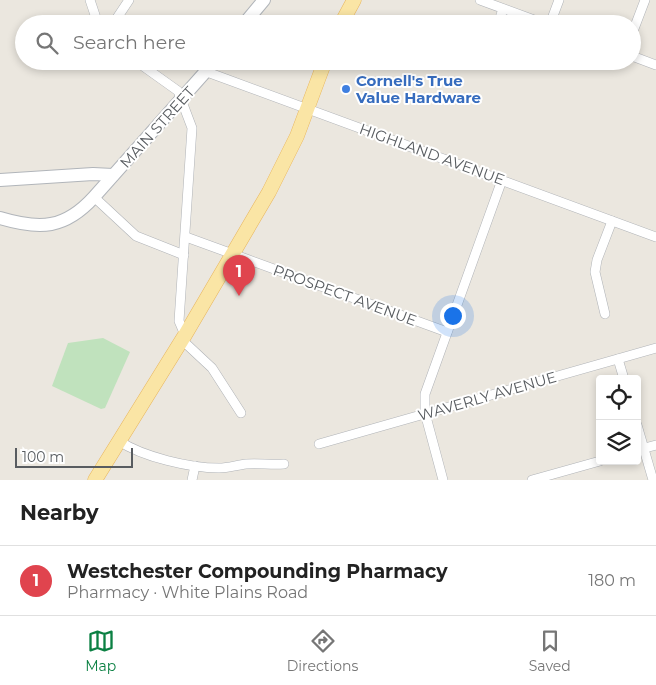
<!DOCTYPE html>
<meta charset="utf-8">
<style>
body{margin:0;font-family:Montserrat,sans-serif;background:#f2f2f2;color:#222}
.controls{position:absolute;right:15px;bottom:15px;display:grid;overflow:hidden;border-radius:5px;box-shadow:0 2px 8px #0003}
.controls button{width:45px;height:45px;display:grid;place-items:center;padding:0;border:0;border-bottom:1px solid #e0e0e0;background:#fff;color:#222;font:25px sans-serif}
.scale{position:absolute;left:15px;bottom:12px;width:118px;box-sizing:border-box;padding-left:5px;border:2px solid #585c60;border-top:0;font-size:14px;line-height:18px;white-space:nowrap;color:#585c60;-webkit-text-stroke:4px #fff;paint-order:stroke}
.you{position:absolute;left:452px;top:315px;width:18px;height:18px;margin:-12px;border:4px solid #fff;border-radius:50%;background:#1a73e8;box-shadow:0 0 0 8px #1a73e833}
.badge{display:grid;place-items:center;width:32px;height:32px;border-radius:50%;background:#0b8043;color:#fff;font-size:16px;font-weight:700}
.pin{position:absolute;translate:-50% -41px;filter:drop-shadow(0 1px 2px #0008)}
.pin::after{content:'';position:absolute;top:26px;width:18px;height:15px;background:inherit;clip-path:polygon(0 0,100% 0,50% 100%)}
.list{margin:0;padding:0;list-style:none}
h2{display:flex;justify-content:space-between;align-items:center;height:65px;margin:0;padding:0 20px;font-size:21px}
h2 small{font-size:16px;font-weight:400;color:#767676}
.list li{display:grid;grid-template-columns:32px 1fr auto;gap:15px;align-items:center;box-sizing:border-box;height:70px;padding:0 20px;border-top:1px solid #e0e0e0}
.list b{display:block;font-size:19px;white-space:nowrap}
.list p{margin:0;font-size:16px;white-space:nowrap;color:#767676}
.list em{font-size:16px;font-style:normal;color:#767676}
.icon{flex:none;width:28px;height:28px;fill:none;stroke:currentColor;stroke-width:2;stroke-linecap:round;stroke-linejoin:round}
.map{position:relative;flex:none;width:656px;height:480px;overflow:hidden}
.search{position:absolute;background:#fff;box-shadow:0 2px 8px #0003;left:15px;right:15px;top:15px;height:55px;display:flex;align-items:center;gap:12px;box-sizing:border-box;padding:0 18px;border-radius:28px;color:#767676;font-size:19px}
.sheet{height:135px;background:#fff}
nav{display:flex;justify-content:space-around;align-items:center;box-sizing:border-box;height:70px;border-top:1px solid #e0e0e0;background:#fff;font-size:14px;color:#767676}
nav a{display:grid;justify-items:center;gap:2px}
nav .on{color:#0b8043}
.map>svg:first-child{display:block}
.green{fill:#c0e2bd}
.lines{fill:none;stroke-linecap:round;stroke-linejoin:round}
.street-casing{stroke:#b0b3b7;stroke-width:10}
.secondary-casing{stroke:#b1b5ba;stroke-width:14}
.primary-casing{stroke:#e8b55b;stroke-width:15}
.street{stroke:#fff;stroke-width:9}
.secondary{stroke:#fff;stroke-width:12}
.primary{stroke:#fae5a5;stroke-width:14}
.shop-dot{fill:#3f7fe0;stroke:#fff;stroke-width:2}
.labels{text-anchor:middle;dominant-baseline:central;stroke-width:4;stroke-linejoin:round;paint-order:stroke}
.shop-label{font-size:15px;font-weight:bold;fill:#366cbe;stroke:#fff;text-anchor:start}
.street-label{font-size:15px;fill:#585c60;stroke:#fff}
</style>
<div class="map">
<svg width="656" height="480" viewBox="0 0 656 480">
<rect width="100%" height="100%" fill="#ebe7df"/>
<polygon class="green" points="103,338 130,352 105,408 101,409 52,386 68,343"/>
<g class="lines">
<g class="street-casing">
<g id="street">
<polyline points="90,0 98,24"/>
<polyline points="480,0 545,24"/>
<polyline points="113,24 129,0"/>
<polyline points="498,24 503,9"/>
<polyline points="550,24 559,0"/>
<polyline points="632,34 645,0"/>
<polyline points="632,56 656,65"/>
<polyline points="136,61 178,91 192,128 179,321 185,335"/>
<polyline points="482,63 483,61"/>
<polyline points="207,72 656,237"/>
<polyline points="94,197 136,236 184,255"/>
<polyline points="186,237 447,332"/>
<polyline points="605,314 595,272 597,260 612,221"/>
<polyline points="182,340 212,368 241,413"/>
<polyline points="618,359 624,379"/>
<polyline points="637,425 653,480"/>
<path d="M119 441C143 457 190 468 219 468 228 468 237 465 246 464 259 463 271 465 284 464"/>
<polyline points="319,444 656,348"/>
<polyline points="637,450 656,445"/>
<polyline points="192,480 195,466"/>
<polyline points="443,480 425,413 425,394 502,180"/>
<polyline points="532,480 600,461"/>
</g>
</g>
<g class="secondary-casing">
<g id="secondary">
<polyline points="244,24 264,0"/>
<polyline points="0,180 93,174 113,175"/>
<path d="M0 218C40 230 65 229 94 197L215 61"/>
</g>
</g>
<g class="primary-casing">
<g id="primary">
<polyline points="341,24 354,0"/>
<polyline points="95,480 185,335 269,192 297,136 325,61"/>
</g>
</g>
<use href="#street" class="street"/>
<use href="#secondary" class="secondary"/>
<use href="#primary" class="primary"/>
</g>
<circle class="shop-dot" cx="346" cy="89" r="5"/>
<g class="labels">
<g class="shop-label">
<text x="356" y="80">Cornell's True<tspan x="356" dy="17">Value Hardware</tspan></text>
</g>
<g class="street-label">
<text transform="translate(157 127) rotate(-48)">MAIN STREET</text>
<text transform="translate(432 154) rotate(20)">HIGHLAND AVENUE</text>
<text transform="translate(345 295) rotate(20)">PROSPECT AVENUE</text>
<text transform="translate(487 396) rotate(-16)">WAVERLY AVENUE</text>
</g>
</g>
</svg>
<div class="controls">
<button><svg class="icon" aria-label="locate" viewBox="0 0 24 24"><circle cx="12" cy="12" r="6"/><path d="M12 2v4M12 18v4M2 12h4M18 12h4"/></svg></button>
<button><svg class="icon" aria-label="layers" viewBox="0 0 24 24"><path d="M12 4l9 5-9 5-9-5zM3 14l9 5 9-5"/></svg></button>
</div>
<div class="scale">100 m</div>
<div class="you"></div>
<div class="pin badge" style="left:239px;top:296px;background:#e0444e">1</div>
<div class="search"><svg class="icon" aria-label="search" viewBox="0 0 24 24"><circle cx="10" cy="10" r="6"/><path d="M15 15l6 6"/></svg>Search here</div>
</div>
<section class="sheet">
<h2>Nearby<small></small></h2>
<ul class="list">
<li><span class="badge" style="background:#e0444e">1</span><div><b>Westchester Compounding Pharmacy</b><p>Pharmacy · White Plains Road</p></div><em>180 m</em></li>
</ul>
</section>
<nav>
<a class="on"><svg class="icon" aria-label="map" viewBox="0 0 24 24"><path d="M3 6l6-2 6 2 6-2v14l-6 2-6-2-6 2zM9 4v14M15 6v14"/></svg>Map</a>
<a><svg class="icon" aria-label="directions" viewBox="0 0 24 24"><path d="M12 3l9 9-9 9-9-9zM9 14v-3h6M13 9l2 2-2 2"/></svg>Directions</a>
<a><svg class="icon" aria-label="saved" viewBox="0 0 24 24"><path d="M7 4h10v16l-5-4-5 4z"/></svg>Saved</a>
</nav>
